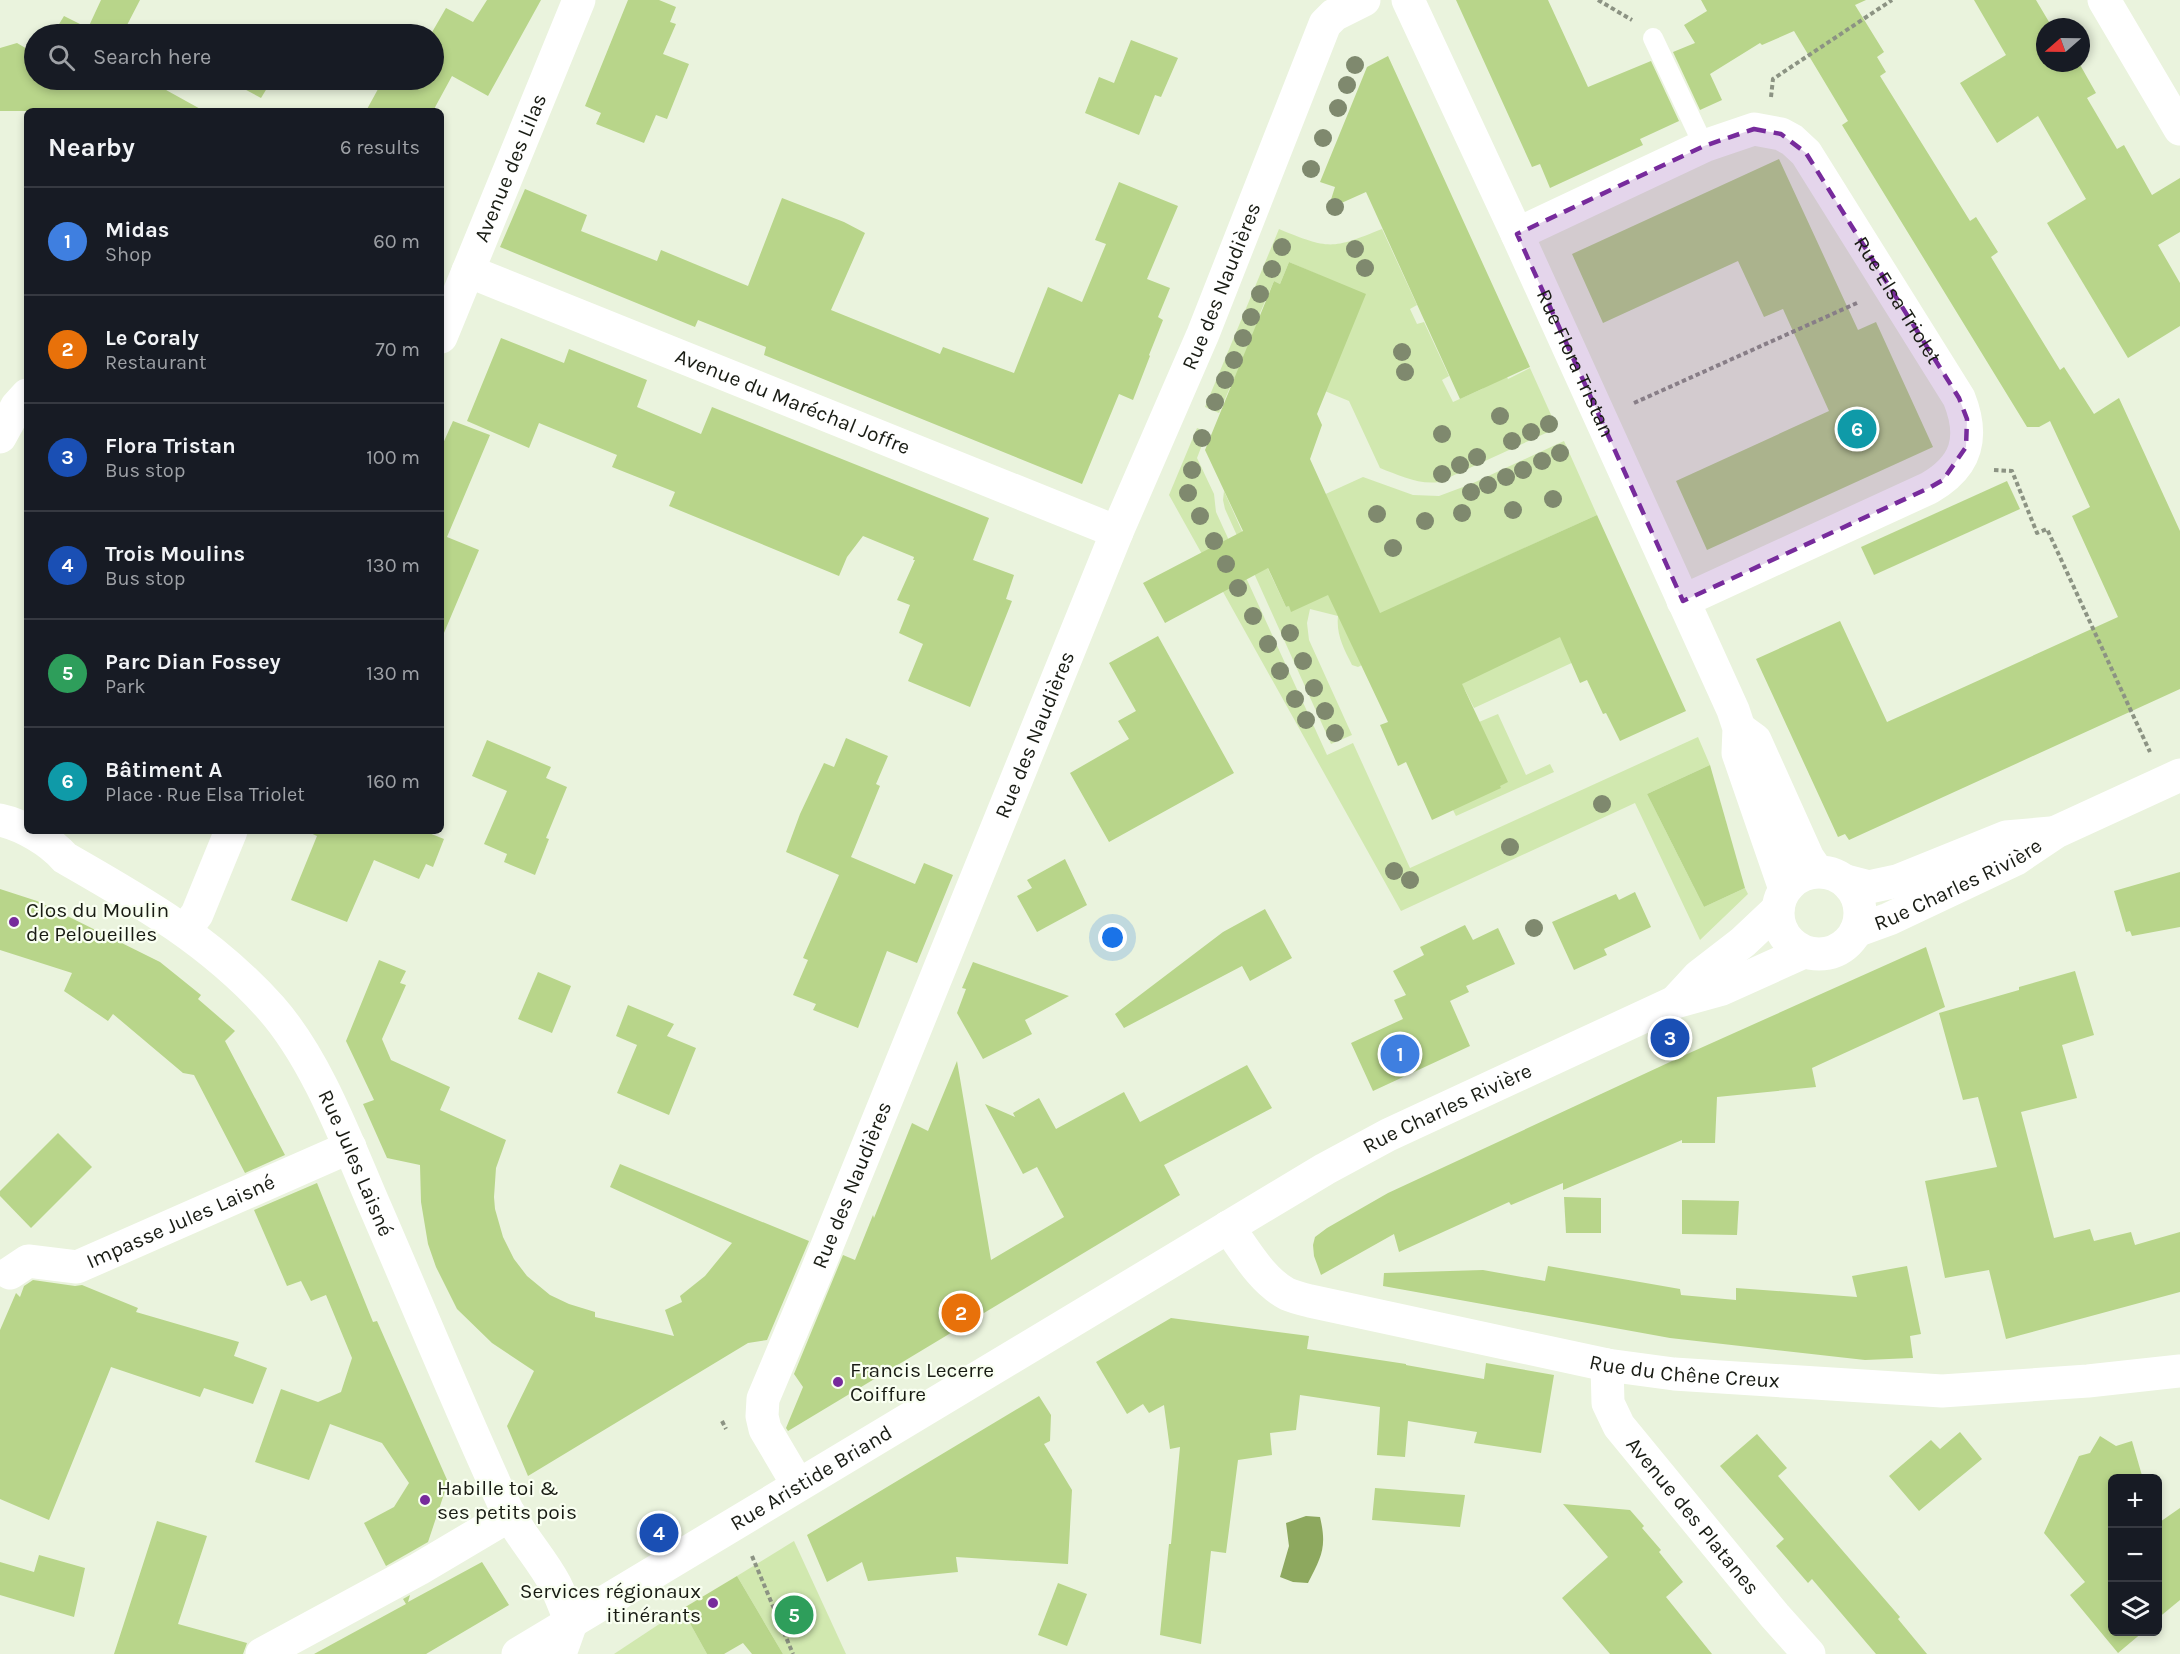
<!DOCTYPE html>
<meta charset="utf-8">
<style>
body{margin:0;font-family:Karla,sans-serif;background:#242831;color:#f1f3f6}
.controls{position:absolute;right:18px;bottom:18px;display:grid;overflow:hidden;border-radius:9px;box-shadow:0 3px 9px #0003}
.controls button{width:54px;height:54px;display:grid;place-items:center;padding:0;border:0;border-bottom:2px solid #363941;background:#171b24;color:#f1f3f6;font:30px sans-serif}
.compass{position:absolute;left:2036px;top:18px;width:54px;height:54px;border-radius:50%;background:#171b24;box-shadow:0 3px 9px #0003;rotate:250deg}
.you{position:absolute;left:1113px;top:938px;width:21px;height:21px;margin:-15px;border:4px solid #fff;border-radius:50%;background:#1a73e8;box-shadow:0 0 0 9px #1a73e833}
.badge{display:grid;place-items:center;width:39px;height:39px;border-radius:50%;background:#2563eb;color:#fff;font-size:20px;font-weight:700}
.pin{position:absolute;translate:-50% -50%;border:3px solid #fff;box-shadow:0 2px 6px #0006}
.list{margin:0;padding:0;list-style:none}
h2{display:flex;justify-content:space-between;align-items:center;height:78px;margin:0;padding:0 24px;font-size:26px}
h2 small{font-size:20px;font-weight:400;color:#9ea1a6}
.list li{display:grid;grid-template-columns:39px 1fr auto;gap:18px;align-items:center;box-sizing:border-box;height:108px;padding:0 24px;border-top:2px solid #363941}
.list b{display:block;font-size:22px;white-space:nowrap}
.list p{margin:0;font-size:20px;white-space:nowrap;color:#9ea1a6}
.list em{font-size:20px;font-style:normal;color:#9ea1a6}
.icon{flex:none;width:33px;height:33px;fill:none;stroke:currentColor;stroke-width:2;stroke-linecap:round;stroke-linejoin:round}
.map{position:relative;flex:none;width:2180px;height:1654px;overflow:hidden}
.search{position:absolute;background:#171b24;box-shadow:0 3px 9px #0003;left:24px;top:24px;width:420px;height:66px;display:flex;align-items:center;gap:15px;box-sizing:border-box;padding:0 21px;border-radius:33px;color:#9ea1a6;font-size:22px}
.panel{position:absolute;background:#171b24;box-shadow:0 3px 9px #0003;left:24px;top:108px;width:420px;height:726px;border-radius:9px}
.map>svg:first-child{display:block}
.green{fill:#d1e8af}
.water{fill:#8da85e}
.building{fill:#b8d58a}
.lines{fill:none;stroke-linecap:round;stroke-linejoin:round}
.path{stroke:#8c9383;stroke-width:4;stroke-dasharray:4.5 3;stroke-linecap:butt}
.lane{stroke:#fff;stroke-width:20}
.street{stroke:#fff;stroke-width:33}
.secondary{stroke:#fff;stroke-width:33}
.tree{fill:#7f896e}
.marked{fill:#772b9c;fill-opacity:0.2;stroke:#772b9c;stroke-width:4.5;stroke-dasharray:12 8;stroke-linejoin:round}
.poi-dot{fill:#772b9c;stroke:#f9fff1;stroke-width:2}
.labels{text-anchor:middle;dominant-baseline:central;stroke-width:4.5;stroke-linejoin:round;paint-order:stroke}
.street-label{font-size:21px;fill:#191c14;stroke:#f9fff1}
.poi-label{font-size:21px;fill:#191c14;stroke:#f9fff1;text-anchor:start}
</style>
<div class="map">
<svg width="2180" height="1654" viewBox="0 0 2180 1654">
<rect width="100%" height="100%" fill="#eaf3dd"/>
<g class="green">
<path d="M1279 229C1330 250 1332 249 1382 229L1417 305 1410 309 1417 324 1424 322 1449 376 1442 380 1453 402 1482 389 1504 371 1508 379 1530 368 1557 428 1439 482C1419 485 1398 475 1380 468L1349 401 1320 389 1319 275 1289 262 1280 284 1274 281 1257 320 1263 323 1240 380 1234 378 1219 413 1205 407Z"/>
<polygon points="1197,428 1207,432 1197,458 1214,494 1216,512 1327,755 1353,743 1410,868 1698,737 1710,765 1647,794 1704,907 1745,888 1748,894 1700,940 1635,803 1401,911 1169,495"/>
<path d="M1564 441 1597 515 1434 589 1362 665 1358 667 1352 665C1344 649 1336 635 1338 616L1310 609 1307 623 1309 640 1352 735 1331 744 1225 509 1223 500 1224 491 1246 540 1253 537 1286 607 1355 576 1319 497 1363 477 1413 495 1439 496 1471 484Z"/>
<polygon points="1559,618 1578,660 1474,708 1465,690 1451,678"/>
<polygon points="1498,714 1526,775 1550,764 1554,772 1456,816 1453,810 1479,722"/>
<polygon points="794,1541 846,1654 783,1654 737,1576"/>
<polygon points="682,1609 707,1654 614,1654"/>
</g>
<path class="water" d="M1306 1516 1320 1517C1327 1547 1322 1556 1308 1583L1293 1582 1280 1577 1289 1546 1286 1523Z"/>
<g class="building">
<polygon points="101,0 140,0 126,27 127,34 53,34 64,16 88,28"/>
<polygon points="487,0 541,0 488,96 452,76 433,111 366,111 383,80 434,80 434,34 431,34 446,8 473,22"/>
<polygon points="628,0 659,0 676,7 670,22 676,24 663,54 689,64 667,119 656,115 644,143 596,124 601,113 585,106"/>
<polygon points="1456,0 1548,0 1588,87 1651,61 1679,121 1640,139 1643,145 1550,188 1540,164 1532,167"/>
<polygon points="1701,0 1866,0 1855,5 1884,52 1877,57 1886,72 1880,76 1970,221 1976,217 1998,252 1991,257 2060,370 2064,367 2094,414 2119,398 2180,531 2180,689 1849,840 1845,834 1838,837 1756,659 1840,621 1887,722 2118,617 2072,516 2090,507 2050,421 2039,427 2027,427 1842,125 1848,121 1794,31 1762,45 1760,43 1710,74 1722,100 1700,110 1673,52 1695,43 1684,25 1707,11"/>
<polygon points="1974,0 2036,0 2052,27 2045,27 2045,63 2079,63 2096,93 2087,98 2117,149 2124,145 2152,195 2180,178 2180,232 2158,245 2180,283 2180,326 2128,358 2047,223 2086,199 2038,116 1997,143 1960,83 2006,55"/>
<polygon points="1131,40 1178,58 1161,97 1155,95 1139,135 1085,113 1099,77 1114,83"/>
<polygon points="17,43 34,53 34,80 148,80 204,111 0,111 0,48"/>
<polygon points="1388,56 1530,367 1460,399 1366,192 1328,209 1335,187 1320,182 1367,67"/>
<polygon points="237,80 272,80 261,98 235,84"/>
<polygon points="1779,159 1858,330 1876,322 1933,447 1707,550 1676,481 1829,411 1783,309 1764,317 1738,261 1603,323 1572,254"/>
<polygon points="1119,182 1178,206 1147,279 1170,288 1158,317 1163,320 1149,355 1150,356 1133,400 1119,394 1082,484 764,355 766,347 698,320 695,327 500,247 525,189 587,215 581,231 657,261 661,250 748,286 782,198 844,222 865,233 831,310 940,354 943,347 1014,373 1048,287 1082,302 1106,244 1095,240"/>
<polygon points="1289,262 1366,294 1317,414 1322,425 1310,459 1380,613 1597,515 1686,711 1620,741 1606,713 1603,714 1587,680 1580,683 1560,637 1462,684 1508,782 1500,786 1501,788 1432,820 1406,762 1398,766 1380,725 1388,722 1328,595 1291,612 1289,606 1286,607 1268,568 1165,623 1143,583 1243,531 1205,450 1274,281 1280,284"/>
<polygon points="501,338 564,363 569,349 647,380 637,407 701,434 712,407 989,518 973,560 1014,575 1006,599 1012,601 970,707 908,681 923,644 899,633 910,605 897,600 915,560 913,560 914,557 863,536 847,557 839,576 669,506 675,492 612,467 617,455 539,423 529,448 467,421"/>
<polygon points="453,421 490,435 447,537 479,550 441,640 441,448"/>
<polygon points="2007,481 2020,509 1874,575 1861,547"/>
<polygon points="1158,636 1234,773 1109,842 1070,773 1129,739 1118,721 1136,711 1109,663"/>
<polygon points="846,738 888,756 876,784 880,786 851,857 915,884 924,863 953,875 917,963 887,951 858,1028 813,1010 816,1004 793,995 808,960 803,958 839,875 786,852 800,814 824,763 834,767"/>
<polygon points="487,740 551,767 546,778 567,787 546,838 549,839 535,875 504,862 507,854 484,844 507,791 472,776"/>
<polygon points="1710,765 1745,888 1704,907 1647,794"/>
<polygon points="306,831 424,831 444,839 433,867 426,864 419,879 374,860 347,922 291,900 317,836"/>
<polygon points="1065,859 1087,905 1037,932 1017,896 1032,888 1027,880"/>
<polygon points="2180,872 2180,927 2132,936 2130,931 2126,932 2114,891"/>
<polygon points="0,889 37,901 160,962 201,995 198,999 235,1031 225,1041 285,1155 245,1173 194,1075 183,1073 113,1014 108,1021 64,991 72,973 0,950"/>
<polygon points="1635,892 1651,927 1604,949 1607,955 1574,970 1552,922 1616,894 1619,900"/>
<polygon points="1265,909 1292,958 1250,981 1242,966 1124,1028 1115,1014 1223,932"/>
<polygon points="1465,925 1473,940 1498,928 1515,964 1466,986 1469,992 1450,1001 1470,1046 1373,1091 1351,1043 1403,1019 1394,1000 1406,995 1393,971 1424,955 1420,947"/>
<polygon points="1926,947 1945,1007 1812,1068 1816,1087 1717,1097 1715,1143 1682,1143 1682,1140 1563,1190 1563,1183 1511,1205 1509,1202 1399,1252 1394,1234 1321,1275 1314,1256 1313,1245 1315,1237 1327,1228 1388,1193 1685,1055"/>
<polygon points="379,960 406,971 400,983 406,985 382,1039 391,1060 450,1087 440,1110 506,1140 496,1168 494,1197 495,1209 503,1237 514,1259 527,1276 550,1295 569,1304 595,1312 595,1317 674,1336 665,1310 682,1302 680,1296 705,1276 732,1243 610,1187 620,1164 809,1241 767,1340 748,1343 528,1476 507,1426 534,1371 492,1343 457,1309 436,1267 428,1244 421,1202 420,1165 387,1158 363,1104 374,1100 346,1041"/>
<polygon points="973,962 1069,996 1025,1020 1032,1034 983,1059 957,1013 966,989 962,988"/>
<polygon points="2075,971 2094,1035 2062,1045 2077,1098 2021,1112 2054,1238 2090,1229 2094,1241 2131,1232 2135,1245 2180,1232 2180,1292 2006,1339 1989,1270 1945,1278 1925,1181 1997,1167 1978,1097 1963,1100 1939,1013 2019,990 2019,987"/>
<polygon points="538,972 571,986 552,1033 518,1019"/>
<polygon points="628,1005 674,1024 667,1036 696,1048 669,1115 617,1093 637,1045 616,1036"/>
<polygon points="957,1061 991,1260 1064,1217 1037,1167 1023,1174 985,1104 1015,1117 1013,1113 1039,1098 1056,1129 1124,1092 1140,1122 1247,1065 1272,1108 1164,1165 1180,1195 788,1431 786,1428 803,1387 794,1374 843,1255 855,1260 873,1215 874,1218 912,1123 928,1131"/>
<polygon points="58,1133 92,1167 31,1228 0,1196 0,1191"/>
<polygon points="317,1183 373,1322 377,1321 448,1482 428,1542 386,1566 364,1523 394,1507 409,1483 382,1443 330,1424 309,1480 255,1462 281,1389 318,1402 341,1392 352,1358 326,1295 311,1301 301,1281 287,1286 254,1210"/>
<polygon points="1564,1197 1601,1198 1601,1233 1566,1233"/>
<polygon points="1682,1200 1739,1201 1737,1235 1682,1234"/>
<polygon points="1548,1266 1680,1289 1681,1295 1736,1300 1736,1288 1857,1297 1852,1276 1907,1266 1921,1334 1910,1336 1913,1358 1865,1360 1670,1338 1383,1286 1384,1273 1483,1270 1545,1281"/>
<polygon points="33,1280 75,1286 82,1285 138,1308 136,1312 239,1342 234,1356 267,1368 253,1404 204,1388 200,1397 111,1367 49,1520 0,1499 0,1330 16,1293 20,1297 24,1286"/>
<polygon points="1171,1318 1309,1336 1307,1349 1406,1364 1406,1365 1484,1379 1486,1363 1554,1375 1541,1453 1474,1443 1477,1432 1408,1421 1405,1457 1377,1455 1380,1407 1300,1395 1296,1430 1270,1433 1272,1455 1238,1460 1226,1553 1211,1551 1201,1644 1160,1635 1169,1544 1171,1544 1180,1447 1170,1449 1164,1405 1149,1413 1143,1404 1127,1414 1096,1362"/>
<polygon points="1039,1396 1051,1415 1050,1441 1044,1444 1072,1490 1068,1564 956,1557 958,1572 868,1581 862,1562 827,1582 807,1535"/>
<polygon points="1960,1432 1982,1459 1919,1511 1889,1476 1931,1440 1940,1449"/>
<polygon points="1757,1434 1787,1468 1778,1476 1900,1617 1898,1619 1927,1654 1876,1654 1812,1579 1808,1583 1776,1546 1784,1539 1720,1466"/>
<polygon points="2100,1436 2116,1446 2132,1441 2143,1479 2112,1479 2112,1632 2143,1632 2118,1653 2070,1595 2085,1582 2044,1533 2079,1456 2090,1453"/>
<polygon points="1375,1488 1465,1495 1460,1527 1372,1520"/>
<polygon points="1563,1504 1630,1510 1644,1526 1642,1528 1661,1550 1659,1552 1683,1582 1666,1597 1712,1654 1610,1654 1562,1598 1608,1557"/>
<polygon points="2180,1508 2180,1600 2157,1619 2157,1524"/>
<polygon points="157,1521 207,1536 178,1624 247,1643 243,1654 114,1654"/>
<polygon points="39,1555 85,1568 74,1617 0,1595 0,1562 34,1572"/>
<polygon points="482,1562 509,1605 426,1654 314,1654 406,1604 403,1599 410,1595 408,1602"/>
<polygon points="737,1576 783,1654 752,1654 743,1643 724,1654 707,1654 682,1609"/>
<polygon points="1058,1583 1087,1594 1067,1646 1038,1635"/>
</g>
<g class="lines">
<g class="path">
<polyline points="1598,0 1632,20"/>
<polyline points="1771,97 1773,79 1892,0"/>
<polyline points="1634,403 1857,303"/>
<polyline points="1994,470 2012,471 2037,533 2047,529 2150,752"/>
<polyline points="722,1421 726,1429"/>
<polyline points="752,1556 793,1654"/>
</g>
<polyline class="lane" points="1653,38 1704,146"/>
<g class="street">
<polyline points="2104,0 2180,129"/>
<path id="s1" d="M1517 234 1704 146 1754 129 1781 134 1792 140 1806 153 1959 398C1975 438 1967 466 1929 488L1683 601"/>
<path id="s2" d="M468 271 1117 532"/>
<path id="s3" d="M441 337 579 0"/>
<polyline points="0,437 17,406 27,395"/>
<polyline points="185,930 197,914 231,831"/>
<path id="s4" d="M10 1273 28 1261 77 1267 350 1147"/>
<path id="s5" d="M1607 1365 1608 1403 1619 1426 1775 1616 1809 1654"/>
<polyline points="262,1654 419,1569 510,1515"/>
<polyline points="560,1654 571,1623"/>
</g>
<g class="secondary">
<path id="s6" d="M1408 0 1517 234 1733 710 1739 728 1738 753 1785 889"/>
<polyline points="1740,729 1755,740 1808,858 1817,871"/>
<path id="s7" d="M0 820C23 825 50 841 65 858 142 902 211 941 271 1008 316 1059 345 1137 372 1200 416 1301 458 1404 504 1504 517 1533 540 1556 555 1584 561 1596 566 1610 571 1623"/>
<circle cx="1819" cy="913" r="41"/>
<polyline points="1846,881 1869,887 1897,881 2006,837 2051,833"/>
<path id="s8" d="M1856 931 1889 919 2016 859 2056 832 2180 775"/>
<polyline points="1675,1002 1699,976 1743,942 1778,909"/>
<path id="s9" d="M1228 1227C1245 1250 1261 1280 1287 1294 1294 1297 1302 1299 1310 1301L1607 1365 1674 1374 1942 1391 2088 1381 2180 1371"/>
<path id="s10" d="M798 1485 765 1429 762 1416 763 1399 816 1273 1117 532 1203 334 1325 24 1334 15 1364 0"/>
<path id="s11" d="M518 1654 1325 1169 1388 1135 1675 1002 1722 989 1804 952"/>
</g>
</g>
<g class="tree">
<circle cx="1355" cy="65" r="9"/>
<circle cx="1347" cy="85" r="9"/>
<circle cx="1338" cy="108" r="9"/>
<circle cx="1323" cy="138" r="9"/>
<circle cx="1311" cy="169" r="9"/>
<circle cx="1335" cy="207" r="9"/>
<circle cx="1282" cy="247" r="9"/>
<circle cx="1355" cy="249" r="9"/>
<circle cx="1365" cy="268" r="9"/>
<circle cx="1272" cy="269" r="9"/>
<circle cx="1260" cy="294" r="9"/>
<circle cx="1251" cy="317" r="9"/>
<circle cx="1243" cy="338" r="9"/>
<circle cx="1402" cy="352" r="9"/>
<circle cx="1234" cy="360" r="9"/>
<circle cx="1405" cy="372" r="9"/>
<circle cx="1225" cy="380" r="9"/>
<circle cx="1215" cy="402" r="9"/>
<circle cx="1500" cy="416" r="9"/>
<circle cx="1549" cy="424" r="9"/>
<circle cx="1531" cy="432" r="9"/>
<circle cx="1442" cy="434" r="9"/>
<circle cx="1202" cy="438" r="9"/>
<circle cx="1512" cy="441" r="9"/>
<circle cx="1560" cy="453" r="9"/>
<circle cx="1477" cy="457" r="9"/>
<circle cx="1542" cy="461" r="9"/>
<circle cx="1460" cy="465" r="9"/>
<circle cx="1192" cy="470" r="9"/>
<circle cx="1523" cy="470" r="9"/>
<circle cx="1442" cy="474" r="9"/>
<circle cx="1506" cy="477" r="9"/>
<circle cx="1488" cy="485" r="9"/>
<circle cx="1471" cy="492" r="9"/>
<circle cx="1188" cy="493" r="9"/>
<circle cx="1553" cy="499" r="9"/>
<circle cx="1513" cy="510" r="9"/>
<circle cx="1462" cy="513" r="9"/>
<circle cx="1377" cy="514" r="9"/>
<circle cx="1200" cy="516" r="9"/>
<circle cx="1425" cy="521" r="9"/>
<circle cx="1214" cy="541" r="9"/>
<circle cx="1393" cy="548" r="9"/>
<circle cx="1226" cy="564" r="9"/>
<circle cx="1238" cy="588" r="9"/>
<circle cx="1253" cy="616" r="9"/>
<circle cx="1290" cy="633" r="9"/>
<circle cx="1268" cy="644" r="9"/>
<circle cx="1303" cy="661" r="9"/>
<circle cx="1280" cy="671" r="9"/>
<circle cx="1314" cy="688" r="9"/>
<circle cx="1295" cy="699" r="9"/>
<circle cx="1325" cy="711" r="9"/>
<circle cx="1306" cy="720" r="9"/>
<circle cx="1335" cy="733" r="9"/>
<circle cx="1602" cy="804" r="9"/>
<circle cx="1510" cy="847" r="9"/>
<circle cx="1394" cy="871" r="9"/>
<circle cx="1410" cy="880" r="9"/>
<circle cx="1534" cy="928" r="9"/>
</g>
<path class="marked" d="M1754 129 1781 134 1806 153 1959 398 1967 419 1966 447 1943 480 1929 488 1683 601 1517 234 1704 146Z"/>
<g class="poi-dot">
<circle cx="14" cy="922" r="6"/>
<circle cx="838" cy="1382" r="6"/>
<circle cx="425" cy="1500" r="6"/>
<circle cx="713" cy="1603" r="6"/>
</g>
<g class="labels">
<g class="street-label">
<text stroke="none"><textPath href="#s3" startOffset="183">Avenue des Lilas</textPath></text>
<text stroke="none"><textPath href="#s10" startOffset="1299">Rue des Naudières</textPath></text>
<text stroke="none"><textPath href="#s1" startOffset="492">Rue Elsa Triolet</textPath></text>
<text stroke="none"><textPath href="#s6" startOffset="400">Rue Flora Tristan</textPath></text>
<text stroke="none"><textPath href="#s2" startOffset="350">Avenue du Maréchal Joffre</textPath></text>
<text stroke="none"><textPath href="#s10" startOffset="813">Rue des Naudières</textPath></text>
<text stroke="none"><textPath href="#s8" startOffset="112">Rue Charles Rivière</textPath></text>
<text stroke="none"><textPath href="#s11" startOffset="1078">Rue Charles Rivière</textPath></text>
<text stroke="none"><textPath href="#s7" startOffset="510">Rue Jules Laisné</textPath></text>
<text stroke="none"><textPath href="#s10" startOffset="327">Rue des Naudières</textPath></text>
<text stroke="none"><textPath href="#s4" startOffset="184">Impasse Jules Laisné</textPath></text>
<text stroke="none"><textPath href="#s9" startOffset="496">Rue du Chêne Creux</textPath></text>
<text stroke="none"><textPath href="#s11" startOffset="342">Rue Aristide Briand</textPath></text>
<text stroke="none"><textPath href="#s5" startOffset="180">Avenue des Platanes</textPath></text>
</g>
<g class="poi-label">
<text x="26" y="910">Clos du Moulin<tspan x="26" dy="24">de Peloueilles</tspan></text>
<text x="850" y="1370">Francis Lecerre<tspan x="850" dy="24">Coiffure</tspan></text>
<text x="437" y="1488">Habille toi &amp;<tspan x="437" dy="24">ses petits pois</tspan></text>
<text x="701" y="1591" text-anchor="end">Services régionaux<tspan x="701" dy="24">itinérants</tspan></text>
</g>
</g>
</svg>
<div class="controls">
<button>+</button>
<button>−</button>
<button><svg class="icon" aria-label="layers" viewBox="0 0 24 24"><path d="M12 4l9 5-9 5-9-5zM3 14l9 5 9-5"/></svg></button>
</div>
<svg class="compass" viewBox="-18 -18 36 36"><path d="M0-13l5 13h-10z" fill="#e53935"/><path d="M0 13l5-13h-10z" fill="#9ea1a6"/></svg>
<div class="you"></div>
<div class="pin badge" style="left:1400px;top:1054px;background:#3f7fe0">1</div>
<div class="pin badge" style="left:961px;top:1313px;background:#e8710a">2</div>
<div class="pin badge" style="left:1670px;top:1038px;background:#1a4fb4">3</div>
<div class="pin badge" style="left:659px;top:1533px;background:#1a4fb4">4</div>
<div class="pin badge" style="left:794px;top:1615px;background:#2e9e5b">5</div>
<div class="pin badge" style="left:1857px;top:429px;background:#0f9aa8">6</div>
<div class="search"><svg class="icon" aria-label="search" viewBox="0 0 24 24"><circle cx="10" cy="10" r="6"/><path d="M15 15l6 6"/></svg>Search here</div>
<section class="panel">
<h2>Nearby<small>6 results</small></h2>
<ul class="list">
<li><span class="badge" style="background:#3f7fe0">1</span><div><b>Midas</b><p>Shop</p></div><em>60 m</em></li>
<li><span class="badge" style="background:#e8710a">2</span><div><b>Le Coraly</b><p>Restaurant</p></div><em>70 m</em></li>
<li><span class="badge" style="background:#1a4fb4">3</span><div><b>Flora Tristan</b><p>Bus stop</p></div><em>100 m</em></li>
<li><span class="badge" style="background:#1a4fb4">4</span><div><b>Trois Moulins</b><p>Bus stop</p></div><em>130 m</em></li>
<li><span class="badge" style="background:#2e9e5b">5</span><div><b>Parc Dian Fossey</b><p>Park</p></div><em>130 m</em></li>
<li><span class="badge" style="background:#0f9aa8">6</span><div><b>Bâtiment A</b><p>Place · Rue Elsa Triolet</p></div><em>160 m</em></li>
</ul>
</section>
</div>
